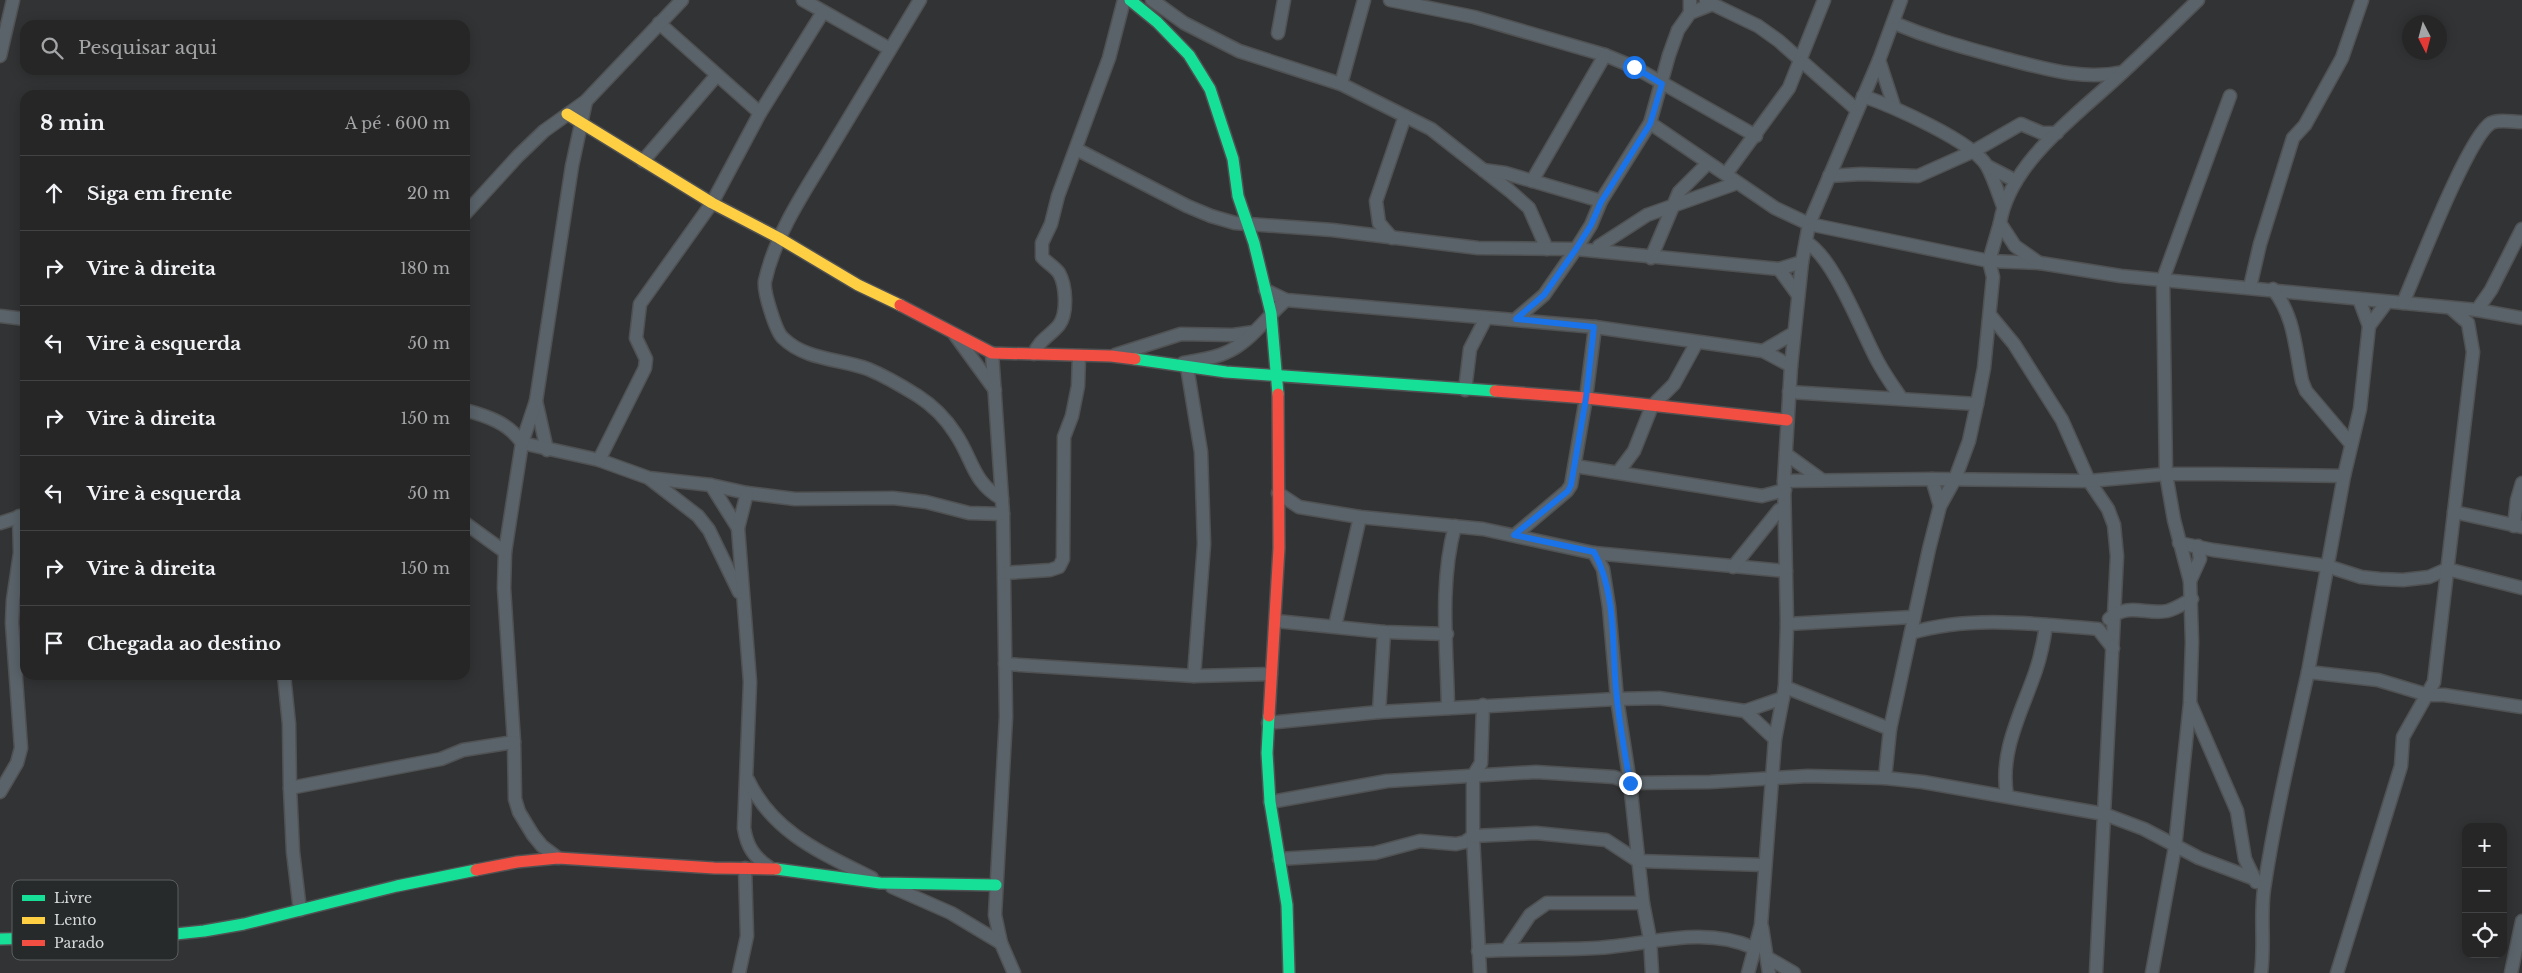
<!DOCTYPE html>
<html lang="pt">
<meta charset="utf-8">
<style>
body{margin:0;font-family:"Libre Baskerville",serif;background:#323233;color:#f1f3f6}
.controls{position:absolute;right:15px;bottom:15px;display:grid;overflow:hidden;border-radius:10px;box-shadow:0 2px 12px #0003}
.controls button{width:45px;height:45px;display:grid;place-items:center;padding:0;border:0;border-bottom:1px solid #424344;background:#262627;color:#f1f3f6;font:25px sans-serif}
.compass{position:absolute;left:2402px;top:15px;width:45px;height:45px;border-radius:50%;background:#262627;box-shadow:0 2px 12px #0003;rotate:174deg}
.stop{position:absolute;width:15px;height:15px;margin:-11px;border:4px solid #1a73e8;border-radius:50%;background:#fff}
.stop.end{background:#1a73e8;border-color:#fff;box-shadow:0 1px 5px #0008}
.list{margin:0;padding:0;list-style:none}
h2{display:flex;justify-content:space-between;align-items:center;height:65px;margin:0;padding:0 20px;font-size:21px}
h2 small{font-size:16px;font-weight:400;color:#a4a5a7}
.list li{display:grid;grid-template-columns:32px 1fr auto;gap:15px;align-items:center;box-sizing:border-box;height:75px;padding:0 20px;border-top:1px solid #424344}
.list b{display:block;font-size:19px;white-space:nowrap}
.list em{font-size:16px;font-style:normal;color:#a4a5a7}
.icon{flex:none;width:28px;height:28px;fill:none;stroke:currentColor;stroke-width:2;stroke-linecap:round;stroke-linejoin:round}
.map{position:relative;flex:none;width:2522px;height:973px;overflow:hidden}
.search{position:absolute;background:#262627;box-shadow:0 2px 12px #0003;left:20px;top:20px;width:450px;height:55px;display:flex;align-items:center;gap:12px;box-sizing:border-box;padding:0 18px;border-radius:15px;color:#a4a5a7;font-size:19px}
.panel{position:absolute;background:#262627;box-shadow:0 2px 12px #0003;left:20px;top:90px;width:450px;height:590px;border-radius:15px}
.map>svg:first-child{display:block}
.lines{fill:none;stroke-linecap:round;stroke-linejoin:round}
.street-casing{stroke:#505152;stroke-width:15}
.fast-casing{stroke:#505152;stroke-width:14}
.slow-casing{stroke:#505152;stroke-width:14}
.jam-casing{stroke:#505152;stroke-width:14}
.street{stroke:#596369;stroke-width:12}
.fast{stroke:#16e098;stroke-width:11}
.slow{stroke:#ffcf43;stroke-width:11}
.jam{stroke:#f24e42;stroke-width:11}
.route{stroke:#1a73e8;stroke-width:6}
.key{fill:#272a2b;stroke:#5c5f5f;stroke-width:1}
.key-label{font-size:14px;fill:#d7d9d9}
</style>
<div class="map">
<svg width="2522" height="973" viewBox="0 0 2522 973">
<rect width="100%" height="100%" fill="#323334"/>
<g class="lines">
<g class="street-casing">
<g id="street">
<polyline points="803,0 890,49"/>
<path d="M920 0C889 52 857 104 826 156 802 195 775 236 765 281 763 291 776 332 783 338 805 360 841 359 868 369 885 376 902 386 918 396 932 405 946 419 955 433 973 459 972 482 1002 499"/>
<polyline points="1152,0 1184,23 1239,51 1341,84 1431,129 1510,191 1529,208 1547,249"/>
<polyline points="1390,0 1474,17 1605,55 1634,67 1756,136"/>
<polyline points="1690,0 1690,13"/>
<polyline points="1706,1 1758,26 1779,41 1857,110"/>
<polyline points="659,23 760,113"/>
<path d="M1894 23C1932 39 1963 47 2003 58 2043 68 2082 81 2123 72"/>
<polyline points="1278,33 1284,0"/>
<polyline points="0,56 13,0"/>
<polyline points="1879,60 1894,106"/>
<polyline points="1341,84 1364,0"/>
<path d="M1863 96C1892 106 1972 141 1987 166 1994 179 1998 193 2003 206"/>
<polyline points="1650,123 1775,208 1809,224 1989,261 2040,263 2121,276 2477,310 2522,318"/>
<polyline points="1076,149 1187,206 1211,216 1235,223 1332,230 1478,248 1576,249 1779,269 1802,262"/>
<polyline points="643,161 717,75"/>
<polyline points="1987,166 2016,181"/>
<polyline points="1483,170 1505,173 1601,201"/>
<polyline points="1726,174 1789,88 1824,0"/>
<polyline points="1829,176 1861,174 1918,176 1974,151 2021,124 2042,133 2057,133"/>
<polyline points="1532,181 1605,55"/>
<polyline points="465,214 518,156 544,131 586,101 682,0"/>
<polyline points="1392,238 1379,223 1376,201 1405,116"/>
<path d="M1806 242C1834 257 1862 333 1878 362 1885 375 1893 386 1901 398"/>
<polyline points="1599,246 1647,215 1737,183"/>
<polyline points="1651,258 1679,192 1708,163"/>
<path d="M2039 263 2015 246 2000 223C2010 161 2080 113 2123 72 2149 48 2173 24 2198 0"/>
<polyline points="1779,269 1798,295"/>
<polyline points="2250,287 2260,244 2293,138 2305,125 2342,58 2362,0"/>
<path d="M2273 289C2295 317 2295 348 2302 381L2306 391 2351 444"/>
<polyline points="1265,290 1286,300 1595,327 1763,351 1791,366"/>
<path d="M2403 303C2417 271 2468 137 2491 123 2499 119 2513 122 2522 122"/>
<polyline points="2477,310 2491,290 2522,229"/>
<polyline points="1990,315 2014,344 2062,420 2089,481 2108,509 2114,525 2117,556 2096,973"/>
<polyline points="0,316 25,319"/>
<polyline points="1516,319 1544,295 1576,249 1591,225 1601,201 1650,123 1669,55 1678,30 1690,13 1713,4"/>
<polyline points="2369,326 2387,302"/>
<polyline points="955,335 995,390"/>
<polyline points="1763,351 1794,333"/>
<polyline points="992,353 1003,514 1006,717 995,915 1001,943 1014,973"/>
<path d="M1034 354C1039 340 1050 336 1059 325 1068 313 1066 285 1059 273 1055 267 1047 263 1042 257V243L1051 224 1058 196 1109 58 1124 0"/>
<polyline points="1115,355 1181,334 1233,335 1254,332"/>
<path d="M1183 363C1196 360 1213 359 1225 353 1250 343 1266 317 1286 300"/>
<polyline points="1187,367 1201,452 1204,544 1194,676"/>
<polyline points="1465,390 1470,349 1486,318"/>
<polyline points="1789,392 1977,404"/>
<polyline points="536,401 547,450"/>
<path d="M465 410C487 416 509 423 522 443L599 460 649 478 711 485 747 493 795 499 893 498 926 502 969 513 1003 514"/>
<polyline points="1786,454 1822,480"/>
<polyline points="599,460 645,368 646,359 636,338 640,304 712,203 760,113 823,12"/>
<polyline points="1575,466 1762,496 1785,490"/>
<polyline points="1619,471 1634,451 1652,406 1674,384 1697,342"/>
<polyline points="650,479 698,516 709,530 739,592"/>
<polyline points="1932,479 1940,506"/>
<polyline points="1784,481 1932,479 2089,481 2166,474 2219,474 2344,476"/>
<polyline points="711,485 738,528"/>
<path d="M747 493 738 528 750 682 744 828C747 847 754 857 770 868"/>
<polyline points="1278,493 1299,507 1360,517 1483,529 1594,553 1786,571"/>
<polyline points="2454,512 2522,527"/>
<polyline points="0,523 25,515"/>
<polyline points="465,523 505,552"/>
<polyline points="2514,526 2517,500 2522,483"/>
<polyline points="1515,535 1567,491 1571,485 1586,398 1595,327"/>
<polyline points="2179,543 2213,550 2327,566 2361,577 2380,579 2403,580 2429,577 2447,569 2522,588"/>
<polyline points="1594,553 1603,569 1609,607 1617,699 1630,783 1643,903 1650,939 1652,973"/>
<polyline points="1733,567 1779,510"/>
<polyline points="1005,573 1050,570 1059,567 1063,559 1064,437 1072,416 1078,386 1079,356"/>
<polyline points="2190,581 2200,559 2198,546"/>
<path d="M2109 619C2128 602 2146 615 2167 611 2176 609 2184 603 2192 599"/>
<polyline points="1276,621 1384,632 1447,634"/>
<polyline points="1787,624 1913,617"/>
<polyline points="1335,626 1360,517"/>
<path d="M1911 633C1970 615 2037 624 2098 629L2113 648"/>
<polyline points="1005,664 1194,676 1271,674"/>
<polyline points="2308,672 2344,476 2360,409 2369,326 2359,299"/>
<polyline points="284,675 289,724 290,788"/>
<polyline points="1785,687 1890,729"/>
<polyline points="2191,705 2237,811 2245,859 2256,882"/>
<path d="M1448 708C1447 648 1439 584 1455 526"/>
<polyline points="1745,711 1775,739"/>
<polyline points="1379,712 1384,632"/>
<polyline points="1268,723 1379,712 1617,699 1659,698 1745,711 1783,698"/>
<polyline points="1885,778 1890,729 1929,549 1940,506 1955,479 1969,441 1977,404 1984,368 1993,277 1989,261 2000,223"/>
<path d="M748 780C773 833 822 853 872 878"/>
<polyline points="0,792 17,763 21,748 12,623 13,600 20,553 19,516"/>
<path d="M2007 796C1999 751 2022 712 2036 670 2041 655 2044 640 2046 625"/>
<polyline points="1270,802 1387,781 1536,772 1614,777 1630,783 1710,782 1808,776 1885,778 1923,782 2104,814 2144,829 2199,858 2252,878"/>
<polyline points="558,858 542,846 533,835 519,812 515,799 514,742 504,588 505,552 522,443 536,401 572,166 586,101"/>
<polyline points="1279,859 1375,853 1420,841 1456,844 1465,842 1473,836 1536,833 1606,840 1638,861 1765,865"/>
<polyline points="892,887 951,913 1001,943"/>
<polyline points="300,910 293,852 290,788 441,759 463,750 514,742"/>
<polyline points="1762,927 1769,973"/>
<polyline points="1507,949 1530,915 1547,903 1643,903"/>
<path d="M1478 951C1517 949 1557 950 1596 948 1649 945 1703 925 1754 948"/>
<polyline points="1768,958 1794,973"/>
<polyline points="739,973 747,936 745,868"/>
<polyline points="1480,973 1473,836 1473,776 1481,763 1483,705"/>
<polyline points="1748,973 1761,925 1775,739 1785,687 1787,624 1784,481 1791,366 1802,262 1809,224 1879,60 1901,0"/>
<polyline points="2152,973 2175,847 2190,703 2192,642 2190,581 2174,520 2166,474 2163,279 2230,96"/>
<path d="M2261 973C2265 945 2260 917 2264 889 2275 816 2292 744 2308 672L2378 680 2428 695H2444L2522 707"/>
<polyline points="2337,973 2401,766 2403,737 2434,682 2473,352 2468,323 2452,309"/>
<polyline points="2511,973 2522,921"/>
</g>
</g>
<g class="fast-casing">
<g id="fast">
<polyline points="1130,0 1157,22 1189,55 1210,89 1233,159 1238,196 1254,243 1271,313 1278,394"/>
<polyline points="1135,359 1226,372 1495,391"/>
<polyline points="1269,716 1267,753 1270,802 1287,905 1289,973"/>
<polyline points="776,869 880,883 996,885"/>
<polyline points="0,939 166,935 204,931 244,924 397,886 476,870"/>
</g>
</g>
<g class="slow-casing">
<polyline id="slow" points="567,114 712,203 779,238 858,285 900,305"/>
</g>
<g class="jam-casing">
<g id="jam">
<polyline points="900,305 992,353 1111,356 1135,359"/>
<polyline points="1495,391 1586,398 1787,420"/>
<polyline points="1269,716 1279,548 1278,394"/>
<polyline points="476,870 517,862 558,858 714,868 776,869"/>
</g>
</g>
<use href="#street" class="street"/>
<use href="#fast" class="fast"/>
<use href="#slow" class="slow"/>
<use href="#jam" class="jam"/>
</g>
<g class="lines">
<path class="route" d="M1630 783C1625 755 1620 727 1617 699 1611 651 1618 596 1594 552L1514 535 1568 491 1571 485 1586 398 1594 327 1516 319 1544 295 1576 249 1591 225 1601 202 1650 124 1662 84 1634 67"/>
</g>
<rect x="12" y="880" width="166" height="80" rx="8" class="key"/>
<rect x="22" y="895" width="23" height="6" fill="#16e098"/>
<rect x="22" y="917" width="23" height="7" fill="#ffcf43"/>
<rect x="22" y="940" width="23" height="6" fill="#f24e42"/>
<g class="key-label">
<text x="54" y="903">Livre</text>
<text x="54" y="925">Lento</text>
<text x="54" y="948">Parado</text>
</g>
</svg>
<div class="controls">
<button>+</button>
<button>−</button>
<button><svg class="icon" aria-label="locate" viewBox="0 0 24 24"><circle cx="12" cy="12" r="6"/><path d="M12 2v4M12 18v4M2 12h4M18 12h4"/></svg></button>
</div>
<svg class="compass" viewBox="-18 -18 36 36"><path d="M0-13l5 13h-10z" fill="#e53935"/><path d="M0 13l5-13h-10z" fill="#a4a5a7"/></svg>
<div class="stop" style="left:1634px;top:67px"></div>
<div class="stop end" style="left:1630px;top:783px"></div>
<div class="search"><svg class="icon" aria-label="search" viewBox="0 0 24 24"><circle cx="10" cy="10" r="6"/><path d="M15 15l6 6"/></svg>Pesquisar aqui</div>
<section class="panel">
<h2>8 min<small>A pé · 600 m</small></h2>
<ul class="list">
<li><svg class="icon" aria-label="ahead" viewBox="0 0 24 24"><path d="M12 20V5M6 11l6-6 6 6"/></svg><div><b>Siga em frente</b></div><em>20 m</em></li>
<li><svg class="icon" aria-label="right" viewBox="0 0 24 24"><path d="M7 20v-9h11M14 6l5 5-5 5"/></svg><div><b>Vire à direita</b></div><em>180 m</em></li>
<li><svg class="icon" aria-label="left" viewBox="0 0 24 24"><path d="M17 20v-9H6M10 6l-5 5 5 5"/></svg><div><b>Vire à esquerda</b></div><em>50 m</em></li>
<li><svg class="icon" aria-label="right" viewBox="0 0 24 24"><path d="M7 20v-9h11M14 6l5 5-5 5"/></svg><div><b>Vire à direita</b></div><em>150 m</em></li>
<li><svg class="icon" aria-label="left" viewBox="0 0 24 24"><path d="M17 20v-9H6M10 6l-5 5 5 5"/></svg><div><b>Vire à esquerda</b></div><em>50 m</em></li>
<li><svg class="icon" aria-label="right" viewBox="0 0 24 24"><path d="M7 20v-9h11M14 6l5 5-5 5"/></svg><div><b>Vire à direita</b></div><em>150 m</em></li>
<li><svg class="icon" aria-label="arrive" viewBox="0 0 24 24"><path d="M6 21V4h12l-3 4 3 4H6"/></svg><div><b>Chegada ao destino</b></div></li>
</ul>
</section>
</div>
